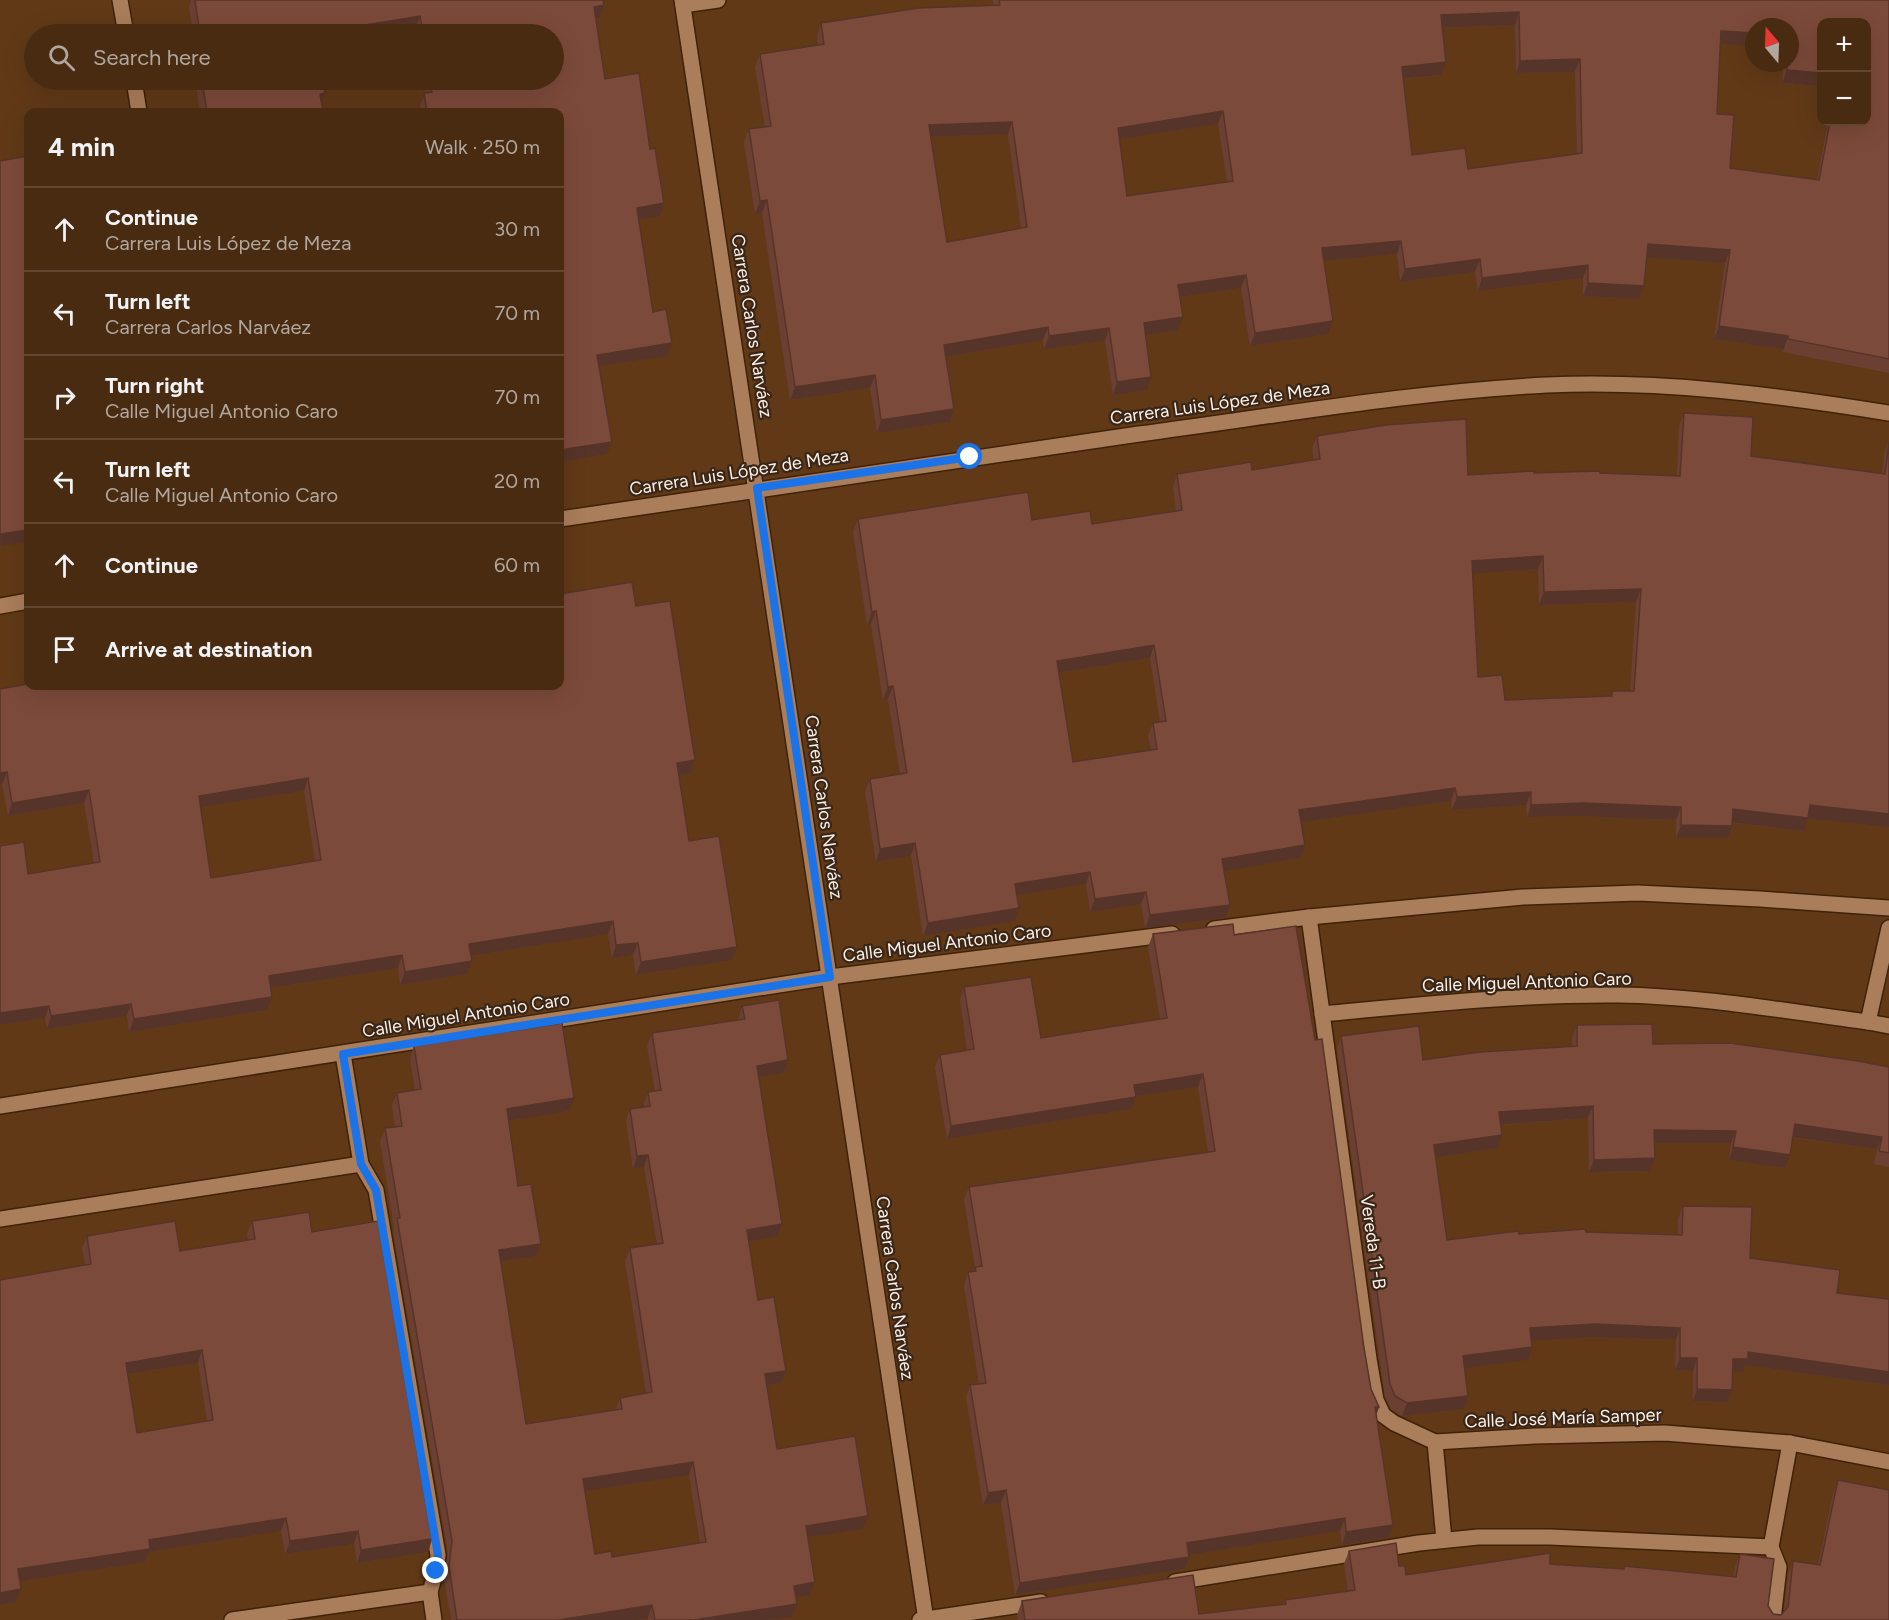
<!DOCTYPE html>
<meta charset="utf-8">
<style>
body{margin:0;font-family:Figtree,sans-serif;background:#50331a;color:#f1f3f6}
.controls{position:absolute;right:18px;top:18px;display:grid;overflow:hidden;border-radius:12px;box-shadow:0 6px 24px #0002}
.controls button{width:54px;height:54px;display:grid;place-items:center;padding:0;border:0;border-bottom:2px solid #614731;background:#492b11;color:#f1f3f6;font:30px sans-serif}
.compass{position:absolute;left:1745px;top:18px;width:54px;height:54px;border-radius:50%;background:#492b11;box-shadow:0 6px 24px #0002;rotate:341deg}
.stop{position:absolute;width:18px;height:18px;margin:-14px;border:4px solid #1a73e8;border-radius:50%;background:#fff}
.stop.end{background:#1a73e8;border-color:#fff;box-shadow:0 2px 6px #0008}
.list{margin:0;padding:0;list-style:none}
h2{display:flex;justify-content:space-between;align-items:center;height:78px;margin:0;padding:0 24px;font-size:26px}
h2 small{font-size:20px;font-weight:400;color:#b1a79f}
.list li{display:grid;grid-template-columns:39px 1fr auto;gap:18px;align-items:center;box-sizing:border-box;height:84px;padding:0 24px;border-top:2px solid #614731}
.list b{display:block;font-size:22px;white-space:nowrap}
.list p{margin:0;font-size:20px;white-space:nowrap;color:#b1a79f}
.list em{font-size:20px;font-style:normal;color:#b1a79f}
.icon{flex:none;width:33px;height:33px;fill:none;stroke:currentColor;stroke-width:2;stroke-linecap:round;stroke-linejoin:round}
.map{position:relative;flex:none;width:1889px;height:1620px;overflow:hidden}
.search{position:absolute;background:#492b11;box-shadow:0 6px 24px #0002;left:24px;top:24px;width:540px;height:66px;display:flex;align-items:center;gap:15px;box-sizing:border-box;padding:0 21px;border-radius:33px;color:#b1a79f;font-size:22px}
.panel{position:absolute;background:#492b11;box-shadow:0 6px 24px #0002;left:24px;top:108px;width:540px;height:582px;border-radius:12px}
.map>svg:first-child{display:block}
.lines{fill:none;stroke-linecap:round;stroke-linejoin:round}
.minor-casing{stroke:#3f2208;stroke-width:18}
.minor{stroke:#aa7d5b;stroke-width:15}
.wall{fill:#6b4032;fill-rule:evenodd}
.shaded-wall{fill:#573429}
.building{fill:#7c4a3a;stroke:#573429;stroke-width:1.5;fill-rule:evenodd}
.route{stroke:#1a73e8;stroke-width:8}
.labels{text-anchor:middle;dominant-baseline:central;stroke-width:4.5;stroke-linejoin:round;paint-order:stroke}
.street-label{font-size:18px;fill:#fdeee3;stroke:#382618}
</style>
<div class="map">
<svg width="1889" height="1620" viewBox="0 0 1889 1620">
<rect width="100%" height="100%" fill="#613917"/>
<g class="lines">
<g class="minor-casing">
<g id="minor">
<polyline points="120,0 126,34"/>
<polyline points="682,0 926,1620"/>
<polyline points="683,5 718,0"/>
<polyline points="134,80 139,112"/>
<path d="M560 519C753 489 946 461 1139 434 1275 416 1411 392 1547 385 1662 380 1776 395 1889 413"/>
<polyline points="0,606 28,601"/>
<polyline points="1309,917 1369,1359 1376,1400 1383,1415 1394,1423 1435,1442 1535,1436 1665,1433 1790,1443 1889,1462"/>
<polyline points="1214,929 1309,917 1523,897 1638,893 1760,899 1889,908"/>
<path d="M1322 1014C1419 1005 1521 994 1618 995 1701 996 1785 1011 1868 1022L1889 1026"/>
<polyline points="1868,1022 1889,928"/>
<polyline points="343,1054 361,1164 376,1190 438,1555 436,1571 430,1592 434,1620"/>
<polyline points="0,1106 830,977 1172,934"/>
<polyline points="0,1219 361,1164"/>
<polyline points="1435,1442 1444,1540"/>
<polyline points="1771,1547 1790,1443"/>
<polyline points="1771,1547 1779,1567 1773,1620"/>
<polyline points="1175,1582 1419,1543 1478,1537 1550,1537 1771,1547"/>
<polyline points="232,1620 430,1592"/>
<polyline points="920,1620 1041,1602"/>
</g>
</g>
<use href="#minor" class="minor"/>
</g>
<g class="wall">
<polygon points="191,0 603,0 599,18 596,19 605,79 650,149 664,203 660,216 639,220 653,312 667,356 599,366 607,454 560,462 560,112 421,112 420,106 425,93 423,80 554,80 554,34 416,34 415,29 382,34 193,34 189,7"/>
<path d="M993 0H1889V373L1783 352 1784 349 1714 339 1725 263 1647 257 1644 286 1639 299 1583 296V278L1478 291 1475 272 1400 282 1397 254 1324 260 1328 334 1250 346 1241 288 1180 297 1178 330 1145 335 1147 390 1113 395 1105 341 1044 349 1043 340 946 357 954 409 950 422 877 433 870 388 790 400 762 213 755 214 744 142 749 129 765 127 755 67 760 54 818 45 817 36 821 23 993 5ZM1821 22 1866 122H1828L1817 180 1730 168 1717 114 1720 44 1754 46V27H1790V63H1784L1782 83 1821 86ZM1515 25 1516 73 1575 72 1577 154 1468 169 1412 155 1404 79 1441 75 1442 28ZM1218 124 1227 182 1127 196 1119 139ZM1008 134 1021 229 947 242 931 137Z"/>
<polygon points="195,80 323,80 322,104 323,112 200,112"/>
<path d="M1684 413 1751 456 1882 474 1884 454 1888 442 1889 827 1807 818 1804 831 1732 823V826L1728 838H1676V820L1578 816 1527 817 1526 805 1452 810 1451 801 1301 822 1305 845 1300 858 1224 870 1225 918 1145 928 1141 904 1090 912 1086 884 1017 895 1019 908 1015 921 923 936 911 856 876 862 865 792 870 779 900 774 888 699 883 700 871 624 867 625 853 532 858 519 1032 520 1092 524 1176 511 1173 487 1177 474 1252 470 1314 460 1312 448 1317 436 1468 475 1534 473H1600L1677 476 1679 426ZM1538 569 1539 605 1636 602 1630 691H1612L1610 696 1505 700 1478 677 1472 573ZM1150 658 1160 722 1153 723 1148 736 1151 750 1073 762 1059 673Z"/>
<path d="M636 606 695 760 691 773 678 775 689 841 732 960 636 975 633 955 612 958 608 934 471 956 467 974 400 985 398 968 271 988 272 997 267 1010 129 1032 127 1016 47 1029 45 1018 0 1025V846L28 874 94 863 84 803 8 816 2 784 0 785V689ZM304 791 315 861 211 878 201 807Z"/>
<polygon points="1153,934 1234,935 1364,1348 1371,1389 1379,1407 1376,1416 1388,1538 1342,1545 1340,1531 1189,1555 1189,1557 1185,1569 1015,1595 1001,1503 983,1505 966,1398 970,1385 979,1384 964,1285 968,1272 974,1272 975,1267 964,1200 969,1187 1208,1152 1198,1087 1136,1096 1131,1109 947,1139 935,1067 940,1055 967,1050 960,1000 964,987 1041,1038 1160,1019 1148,947"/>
<path d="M742 1006 788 1060 783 1073 759 1077 782 1224 777 1237 749 1241 758 1300 786 1371 781 1383 767 1386 777 1449 868 1516 863 1529 808 1537 815 1582 810 1595 796 1597 792 1617 770 1620H648V1618L636 1620H451L444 1579 448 1553 393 1231 394 1227 380 1141 385 1128 395 1127 392 1105 397 1093 415 1090 410 1059 414 1046 569 1111 508 1121 518 1186 536 1256 500 1262 526 1424 616 1409 620 1398 646 1393 625 1261 630 1248 657 1244 644 1167 633 1169 626 1121 630 1109 644 1107V1104L648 1092 655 1091 647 1046 652 1033 738 1020ZM689 1475 700 1543 612 1557 595 1554 585 1491Z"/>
<polygon points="1577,1025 1653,1044 1889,1067 1889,1167 1874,1164 1877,1149 1793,1138 1785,1168 1729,1160 1731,1143 1654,1143 1650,1171 1589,1172 1588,1118 1501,1125 1498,1148 1436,1157 1447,1240 1519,1234 1586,1232 1678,1234 1678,1219 1683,1206 1750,1258 1837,1293 1889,1299 1889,1385 1745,1365 1743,1372 1733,1371 1732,1390 1728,1402 1693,1401 1693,1371 1675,1370 1676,1340 1591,1337 1532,1340 1528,1360 1464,1368 1463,1409 1402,1416 1391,1409 1385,1397 1337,1049 1341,1036 1423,1060 1572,1046 1572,1038"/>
<path d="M252 1221 312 1232 432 1539 428 1552 357 1563 354 1544 285 1554 281 1531 149 1552 145 1562 20 1581 21 1589 16 1602 0 1605 85 1265 82 1248 87 1236 180 1251 248 1240 247 1234ZM198 1363 207 1421 137 1433 128 1374Z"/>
<polygon points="1838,1480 1889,1620 1018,1620 1017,1615 1022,1601 1199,1614 1283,1604 1285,1600 1348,1591 1344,1564 1349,1551 1399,1566 1406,1575 1550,1564 1623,1569 1624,1566 1734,1576 1735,1567 1740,1554 1773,1614 1781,1615 1784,1612 1788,1575 1793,1561 1818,1565 1833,1494"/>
</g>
<g class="shaded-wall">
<polygon points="604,5 599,18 589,20 594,7"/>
<polygon points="1519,12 1515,25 1436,28 1441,15"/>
<polygon points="420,16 415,29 382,34 316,34 316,33"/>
<polygon points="1721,31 1754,33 1754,46 1716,44"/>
<polygon points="1580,59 1575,72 1516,73 1520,61"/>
<polygon points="1446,62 1441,75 1398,79 1402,67"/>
<polygon points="1787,70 1821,73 1821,86 1782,83"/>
<polygon points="325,93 321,106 320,94"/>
<polygon points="1223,111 1218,124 1113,140 1118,128"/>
<polygon points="1012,122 1008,134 925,137 929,125"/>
<polygon points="767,200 762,213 755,214 760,201"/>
<polygon points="664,203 660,216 632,221 637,208"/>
<polygon points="1401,241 1397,254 1317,261 1322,248"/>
<polygon points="1648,244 1730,250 1725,263 1644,257"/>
<polygon points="1480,259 1475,272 1400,282 1405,269"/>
<polygon points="1588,265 1583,278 1478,291 1482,278"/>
<polygon points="1246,275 1241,288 1173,298 1178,285"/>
<polygon points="1588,283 1644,286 1639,299 1583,296"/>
<polygon points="1183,317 1178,330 1139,336 1144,323"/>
<polygon points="1333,321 1328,334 1250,346 1255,333"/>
<polygon points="1719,326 1788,336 1784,349 1714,339"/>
<polygon points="1048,327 1043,340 940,358 944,345"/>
<polygon points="1109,328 1105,341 1044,349 1049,336"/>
<polygon points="672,343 667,356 593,367 597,355"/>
<polygon points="875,375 870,388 790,400 795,387"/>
<polygon points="1151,377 1147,390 1113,395 1117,382"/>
<polygon points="954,409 950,422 877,433 881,420"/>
<polygon points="612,442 607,454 560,462 560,450"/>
<polygon points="28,530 28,542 0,546 0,534"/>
<polygon points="1543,556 1538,569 1467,574 1472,561"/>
<polygon points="1641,589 1636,602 1539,605 1544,592"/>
<polygon points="876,611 871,624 867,625 872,612"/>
<polygon points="1154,645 1150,658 1052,674 1057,661"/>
<polygon points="893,686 888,699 883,700 888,687"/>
<polygon points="695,760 691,773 672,776 677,763"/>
<polygon points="7,772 2,784 0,785 0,773"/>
<polygon points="308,778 304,791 195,808 199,796"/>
<polygon points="1455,788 1451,801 1295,823 1299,810"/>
<polygon points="89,790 84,803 8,816 12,803"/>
<polygon points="1531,792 1526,805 1452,810 1457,797"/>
<polygon points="1583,803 1681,807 1676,820 1578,816 1527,817 1531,805"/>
<polygon points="1810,805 1889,814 1889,827 1805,818"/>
<polygon points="1733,809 1808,818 1804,831 1728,822"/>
<polygon points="1681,825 1732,826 1728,838 1676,838"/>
<polygon points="915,843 911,856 876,862 880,849"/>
<polygon points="1305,845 1300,858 1218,872 1222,859"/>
<polygon points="1090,872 1086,884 1011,896 1015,884"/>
<polygon points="1146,892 1141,904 1090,912 1095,899"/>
<polygon points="1230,905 1225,918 1145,928 1150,915"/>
<polygon points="1019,908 1015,921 923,936 928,923"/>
<polygon points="613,921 608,934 465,957 469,944"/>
<polygon points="638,943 633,955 612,958 616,945"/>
<polygon points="737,947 732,960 636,975 641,962"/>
<polygon points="402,955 398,968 264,989 269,976"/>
<polygon points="472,961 467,974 400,985 405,972"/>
<polygon points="272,997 267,1010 129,1032 134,1019"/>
<polygon points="131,1004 127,1016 47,1029 51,1016"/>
<polygon points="49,1006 45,1018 0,1025 0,1013"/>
<polygon points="788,1060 783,1073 753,1078 757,1066"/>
<polygon points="1203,1074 1198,1087 1129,1097 1134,1085"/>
<polygon points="1136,1097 1131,1109 947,1139 951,1126"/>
<polygon points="574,1098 569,1111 502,1122 507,1109"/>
<polygon points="1593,1106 1588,1118 1495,1125 1499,1112"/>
<polygon points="1795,1124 1882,1137 1877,1149 1790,1137"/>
<polygon points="1654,1130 1736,1131 1731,1143 1650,1143"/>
<polygon points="1502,1135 1498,1148 1430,1158 1434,1145"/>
<polygon points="1733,1147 1790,1155 1785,1168 1729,1160"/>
<polygon points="648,1155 644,1167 633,1169 637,1156"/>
<polygon points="1655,1158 1650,1171 1589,1172 1594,1160"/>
<polygon points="782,1224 777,1237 743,1242 747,1230"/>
<polygon points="541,1244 536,1256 494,1263 499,1250"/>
<polygon points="1595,1324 1680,1328 1676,1340 1591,1337 1525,1341 1530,1328"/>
<polygon points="1532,1347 1528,1360 1458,1369 1463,1356"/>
<polygon points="202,1350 198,1363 121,1375 126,1363"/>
<polygon points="1748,1352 1889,1372 1889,1385 1745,1365 1743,1372 1728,1371 1733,1359"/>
<polygon points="1680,1358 1697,1358 1693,1371 1675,1370"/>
<polygon points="786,1371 781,1383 760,1387 765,1374"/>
<polygon points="1697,1389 1732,1390 1728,1402 1693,1401"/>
<polygon points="1468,1396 1463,1409 1402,1416 1407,1403"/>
<polygon points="1375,1407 1379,1407 1374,1420"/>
<polygon points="693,1462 689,1475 579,1492 583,1479"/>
<polygon points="1006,1490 1001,1503 983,1505 988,1493"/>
<polygon points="868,1516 863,1529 802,1538 806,1526"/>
<polygon points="286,1518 281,1531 149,1552 145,1562 14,1582 18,1569 149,1540"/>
<polygon points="1345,1518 1340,1531 1183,1556 1187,1543"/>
<polygon points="1393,1525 1388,1538 1342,1545 1346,1532"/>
<polygon points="358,1531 354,1544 285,1554 290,1541"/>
<polygon points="432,1539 428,1552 357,1563 361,1550"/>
<polygon points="1189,1557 1185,1569 1015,1595 1020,1583"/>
<polygon points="815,1582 810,1595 789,1598 794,1586"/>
<polygon points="21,1589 16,1602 0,1605 0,1593"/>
<polygon points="797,1604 792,1617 770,1620 694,1620"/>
<polygon points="652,1605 648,1618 636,1620 559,1620"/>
</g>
<g class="building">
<polygon points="195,0 603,0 604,5 594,7 605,79 639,73 650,149 655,148 664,203 637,208 653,312 666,309 672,343 597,355 612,442 560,450 560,112 427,112 424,93 432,92 430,80 554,80 554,34 423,34 420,16 316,33 317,34 200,34"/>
<path d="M999 0H1889V359L1788 339V336L1719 326 1730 250 1648 244 1644 286 1588 283V265L1482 278 1480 259 1405 269 1401 241 1322 248 1333 321 1255 333 1246 275 1178 285 1183 317 1144 323 1151 377 1117 382 1109 328 1049 336 1048 327 944 345 954 409 881 420 875 375 795 387 767 200 760 201 749 129 771 126 760 54 824 44 821 23 919 8 1000 5ZM1519 12 1520 61 1580 59 1582 153 1468 169 1465 148 1412 155 1402 67 1446 62 1441 15ZM1821 22H1866V122H1830L1819 180 1730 168 1734 115 1717 114 1721 31 1754 33V27H1790V63H1787V70L1821 73ZM1223 111 1233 181 1127 196 1118 128ZM1012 122 1027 227 947 242 929 125Z"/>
<polygon points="202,80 323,80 325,93 320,94 323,112 207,112"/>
<polygon points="28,156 28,530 0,534 0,161"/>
<path d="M1684 413 1753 417 1751 456 1885 474 1889 442V814L1810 805 1808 818 1733 809 1732 826 1681 825V807L1583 803 1531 805V792L1457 797 1455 788 1299 810 1305 845 1222 859 1230 905 1150 915 1146 892 1095 899 1090 872 1015 884 1019 908 928 923 915 843 880 849 870 779 907 773 893 686 888 687 876 611 872 612 858 519 1028 492 1032 520 1090 511 1092 524 1182 510 1177 474 1251 462 1252 470 1320 459 1317 436 1386 425 1466 419 1468 475 1534 471V473L1600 471V473L1680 476ZM1543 556 1544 592 1641 589 1634 691H1612V696L1505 700 1502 675 1478 677 1472 561ZM1154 645 1166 721 1153 723 1157 749 1073 762 1057 661Z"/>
<path d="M632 582 636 606 670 601 695 760 677 763 689 841 719 836 737 947 641 962 638 943 616 945 613 921 469 944 472 961 405 972 402 955 269 976 272 997 134 1019 131 1004 51 1016 49 1006 0 1013V846L24 842 28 874 100 862 89 790 12 803 7 772 0 773V689L28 684V686H560V594ZM308 778 321 860 211 878 199 796Z"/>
<polygon points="1233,924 1234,935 1296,926 1315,1040 1322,1039 1364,1348 1371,1389 1379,1407 1375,1407 1393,1525 1346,1532 1345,1518 1187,1543 1189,1557 1020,1583 1006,1490 988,1493 970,1385 986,1383 968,1272 976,1271 975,1267 982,1266 969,1187 1215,1151 1203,1074 1134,1085 1136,1097 951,1126 940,1055 974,1049 964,987 1031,977 1041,1038 1167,1018 1153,934"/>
<path d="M779 1000 788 1060 757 1066 782 1224 747 1230 758 1300 774 1297 786 1371 765 1374 777 1449 855 1436 868 1516 806 1526 815 1582 794 1586 797 1604 694 1620H655L652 1605 559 1620H457L449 1566 452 1541 397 1218H400L385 1128 402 1126 397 1093 421 1089 414 1046 562 1023 574 1098 507 1109 518 1186 531 1184 541 1244 499 1250 526 1424 622 1409 620 1398 652 1392 630 1248 663 1243 648 1155 637 1156 630 1109 650 1106 648 1092 661 1090 652 1033 745 1019 742 1006ZM693 1462 706 1542 612 1557 611 1551 595 1554 583 1479Z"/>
<polygon points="1652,1024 1653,1044 1730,1043 1858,1061 1889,1067 1889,1153 1879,1151 1882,1137 1795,1124 1790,1155 1733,1147 1736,1131 1654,1130 1655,1158 1594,1160 1593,1106 1499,1112 1502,1135 1434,1145 1447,1240 1518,1231 1519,1234 1585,1229 1586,1232 1682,1235 1683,1206 1752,1207 1750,1258 1840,1270 1837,1293 1889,1299 1889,1372 1748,1352 1748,1359 1733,1359 1732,1390 1697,1389 1697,1358 1680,1358 1680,1328 1595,1324 1530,1328 1532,1347 1463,1356 1468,1396 1407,1403 1395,1396 1390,1384 1341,1036 1419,1026 1423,1060 1480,1052 1577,1046 1577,1025"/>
<path d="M309 1212 312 1232 378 1221 432 1539 361 1550 358 1531 290 1541 286 1518 149 1540 150 1549 18 1569 21 1589 0 1593V1280L91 1264 87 1236 175 1221 180 1251 255 1239 252 1221ZM202 1350 213 1420 137 1433 126 1363Z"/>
<polygon points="1838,1480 1889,1490 1889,1620 1025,1620 1022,1601 1193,1575 1199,1614 1286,1604 1285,1600 1355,1590 1349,1551 1396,1543 1399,1566 1405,1566 1406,1575 1550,1553 1550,1564 1624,1569 1624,1566 1736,1577 1740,1554 1774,1559 1768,1606 1773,1614 1781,1615 1788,1607 1793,1561 1820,1565"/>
</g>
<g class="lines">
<polyline class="route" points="436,1571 438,1555 376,1190 361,1164 343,1054 830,977 757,488 970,457"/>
</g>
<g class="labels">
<g class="street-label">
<text transform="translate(752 326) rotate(81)">Carrera Carlos Narváez</text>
<text transform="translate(1220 403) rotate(-8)">Carrera Luis López de Meza</text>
<text transform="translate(739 472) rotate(-9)">Carrera Luis López de Meza</text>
<text transform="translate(824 807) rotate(82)">Carrera Carlos Narváez</text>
<text transform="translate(947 943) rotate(-7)">Calle Miguel Antonio Caro</text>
<text transform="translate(1527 982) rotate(-2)">Calle Miguel Antonio Caro</text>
<text transform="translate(466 1015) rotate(-9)">Calle Miguel Antonio Caro</text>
<text transform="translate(1373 1242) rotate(82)">Vereda 11-B</text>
<text transform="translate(895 1288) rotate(82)">Carrera Carlos Narváez</text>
<text transform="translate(1563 1418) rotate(-2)">Calle José María Samper</text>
</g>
</g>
</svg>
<div class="controls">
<button>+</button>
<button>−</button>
</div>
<svg class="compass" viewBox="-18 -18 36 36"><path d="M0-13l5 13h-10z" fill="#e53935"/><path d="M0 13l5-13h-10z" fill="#b1a79f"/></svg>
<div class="stop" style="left:970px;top:457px"></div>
<div class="stop end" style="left:436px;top:1571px"></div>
<div class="search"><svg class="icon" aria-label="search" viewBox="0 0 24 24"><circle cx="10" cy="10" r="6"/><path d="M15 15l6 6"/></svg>Search here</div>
<section class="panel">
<h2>4 min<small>Walk · 250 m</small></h2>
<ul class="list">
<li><svg class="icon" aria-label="ahead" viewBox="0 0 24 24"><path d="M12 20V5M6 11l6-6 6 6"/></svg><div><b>Continue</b><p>Carrera Luis López de Meza</p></div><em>30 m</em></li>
<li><svg class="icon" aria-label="left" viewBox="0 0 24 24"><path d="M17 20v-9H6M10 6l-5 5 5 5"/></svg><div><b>Turn left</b><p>Carrera Carlos Narváez</p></div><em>70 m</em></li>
<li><svg class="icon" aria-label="right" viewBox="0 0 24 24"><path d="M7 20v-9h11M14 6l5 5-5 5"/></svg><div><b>Turn right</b><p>Calle Miguel Antonio Caro</p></div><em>70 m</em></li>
<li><svg class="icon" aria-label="left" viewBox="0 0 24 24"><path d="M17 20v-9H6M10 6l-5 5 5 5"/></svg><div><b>Turn left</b><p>Calle Miguel Antonio Caro</p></div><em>20 m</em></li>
<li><svg class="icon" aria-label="ahead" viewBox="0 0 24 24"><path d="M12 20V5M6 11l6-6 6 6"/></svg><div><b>Continue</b></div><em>60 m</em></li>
<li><svg class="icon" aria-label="arrive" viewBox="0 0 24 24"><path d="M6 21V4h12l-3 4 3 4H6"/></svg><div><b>Arrive at destination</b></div></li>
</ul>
</section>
</div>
